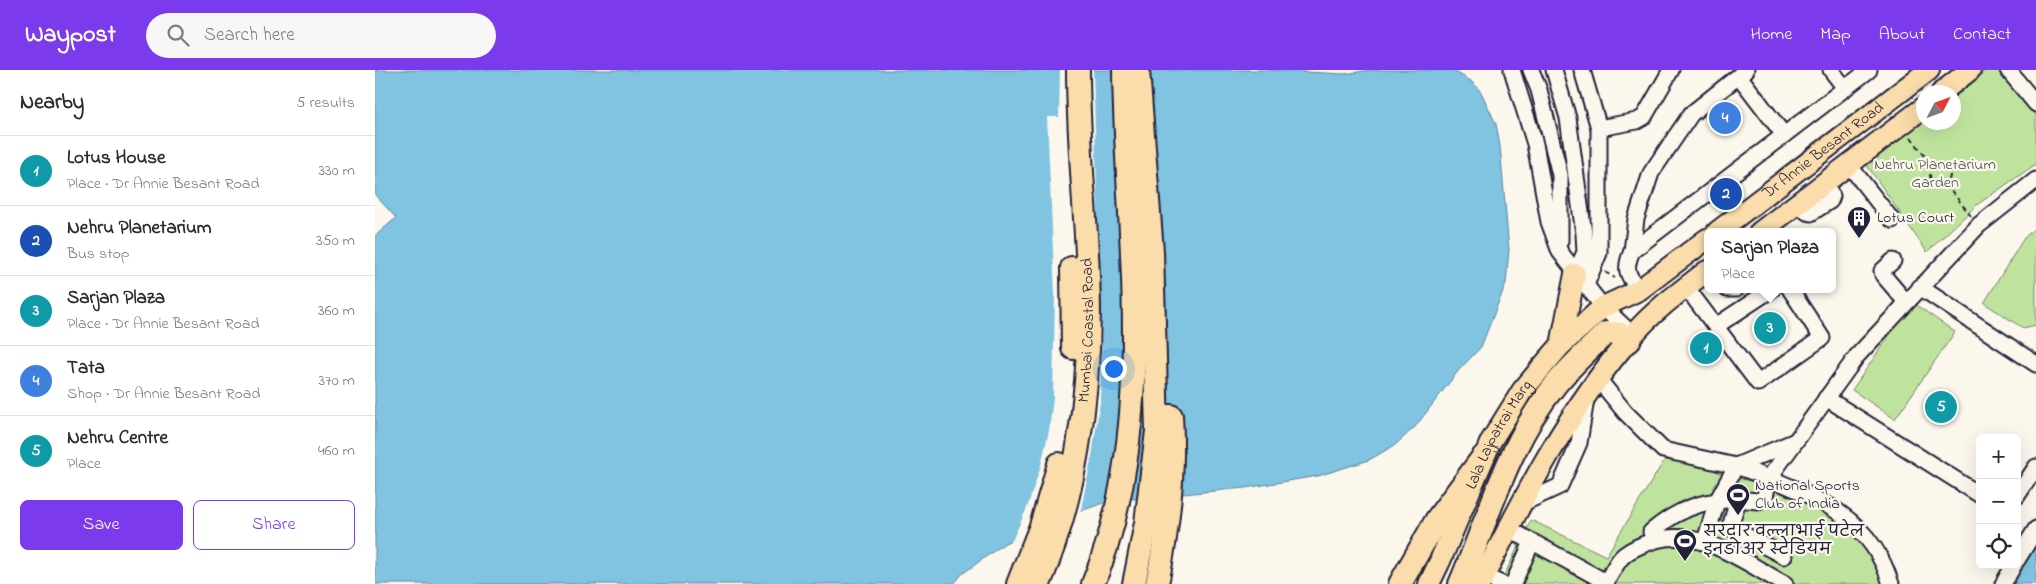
<!DOCTYPE html>
<meta charset="utf-8">
<style>
body{margin:0;font-family:"Indie Flower","Playpen Sans Deva",sans-serif;background:#f7f7f7;color:#2b2b33}
.controls{position:absolute;right:15px;bottom:15px;display:grid;overflow:hidden;border-radius:8px;box-shadow:0 5px 20px #0002}
.controls button{width:45px;height:45px;display:grid;place-items:center;padding:0;border:0;border-bottom:1px solid #e1e1e2;background:#fff;color:#2b2b33;font:25px sans-serif}
.compass{position:absolute;left:1541px;top:15px;width:45px;height:45px;border-radius:50%;background:#fff;box-shadow:0 5px 20px #0002;rotate:49deg}
.you{position:absolute;left:738px;top:298px;width:18px;height:18px;margin:-12px;border:4px solid #fff;border-radius:50%;background:#1a73e8;box-shadow:0 0 0 8px #1a73e833}
.badge{display:grid;place-items:center;width:32px;height:32px;border-radius:50%;background:#7c3aed;color:#fff;font-size:16px;font-weight:700}
.pin{position:absolute;translate:-50% -50%;border:2px solid #fff;box-shadow:0 1px 5px #0006}
.popup{position:absolute;left:1329px;top:158px;width:132px;height:65px;box-sizing:border-box;display:grid;place-content:center;border-radius:8px;background:#fff;filter:drop-shadow(0 1px 4px #0005);font-size:16px;white-space:nowrap;color:#7c7c81}
.popup b{font-size:19px;color:#2b2b33}
.popup::after{content:'';position:absolute;left:50%;top:100%;margin-left:-10px;border:10px solid transparent;border-top-color:#fff}
.list{margin:0;padding:0;list-style:none}
h2{display:flex;justify-content:space-between;align-items:center;height:65px;margin:0;padding:0 20px;font-size:21px}
h2 small{font-size:16px;font-weight:400;color:#7c7c81}
.list li{display:grid;grid-template-columns:32px 1fr auto;gap:15px;align-items:center;box-sizing:border-box;height:70px;padding:0 20px;border-top:1px solid #e1e1e2}
.list b{display:block;font-size:19px;white-space:nowrap}
.list p{margin:0;font-size:16px;white-space:nowrap;color:#7c7c81}
.list em{font-size:16px;font-style:normal;color:#7c7c81}
.actions{display:flex;gap:10px;padding:15px 20px}
.actions a{flex:1;padding:11px 0;border:1px solid #7c3aed;border-radius:8px;text-align:center;font-size:18px;color:#7c3aed}
.actions .main{background:#7c3aed;color:#fff}
.icon{flex:none;width:28px;height:28px;fill:none;stroke:currentColor;stroke-width:2;stroke-linecap:round;stroke-linejoin:round}
.map{position:relative;flex:none;width:1661px;height:514px;overflow:hidden}
header{display:flex;align-items:center;gap:30px;box-sizing:border-box;height:70px;padding:0 25px;background:#7c3aed;color:#fff}
header strong{font-size:24px}
nav{display:flex;gap:28px;margin-inline-start:auto;font-size:18px}
.search{width:350px;height:45px;background:#f7f7f7;display:flex;align-items:center;gap:12px;box-sizing:border-box;padding:0 18px;border-radius:28px;color:#7c7c81;font-size:19px}
main{display:flex}
aside{flex:1;background:#fff}
.map>svg:first-child{display:block}
.green{fill:#bfe39d;stroke:#70826c}
.water{fill:#80c4e1;stroke:#5a839f}
.pier{fill:#fbf7ec}
.lines{fill:none;stroke-linecap:round;stroke-linejoin:round}
.minor-casing{stroke:#22223b;stroke-width:19}
.major-casing{stroke:#22223b;stroke-width:24}
.highway-casing{stroke:#22223b;stroke-width:26}
.path{stroke:#22223b;stroke-width:2;stroke-dasharray:5 4;stroke-linecap:butt}
.minor{stroke:#fbf7ec;stroke-width:15}
.major{stroke:#faddab;stroke-width:20}
.highway{stroke:#faddab;stroke-width:22}
.labels{text-anchor:middle;dominant-baseline:central;stroke-width:4.5;stroke-linejoin:round;paint-order:stroke}
.street-label{font-size:16px;fill:#22223b;stroke:#fbf7ec}
.park-label{font-size:16px;fill:#495254;stroke:#fbf7ec}
.poi-label{font-size:16px;fill:#22223b;stroke:#fbf7ec;text-anchor:start}
</style>
<header>
<strong>Waypost</strong>
<div class="search"><svg class="icon" aria-label="search" viewBox="0 0 24 24"><circle cx="10" cy="10" r="6"/><path d="M15 15l6 6"/></svg>Search here</div>
<nav><a>Home</a><a>Map</a><a>About</a><a>Contact</a></nav>
</header>
<main>
<aside>
<h2>Nearby<small>5 results</small></h2>
<ul class="list">
<li><span class="badge" style="background:#0f9aa8">1</span><div><b>Lotus House</b><p>Place · Dr Annie Besant Road</p></div><em>330 m</em></li>
<li><span class="badge" style="background:#1a4fb4">2</span><div><b>Nehru Planetarium</b><p>Bus stop</p></div><em>350 m</em></li>
<li><span class="badge" style="background:#0f9aa8">3</span><div><b>Sarjan Plaza</b><p>Place · Dr Annie Besant Road</p></div><em>360 m</em></li>
<li><span class="badge" style="background:#3f7fe0">4</span><div><b>Tata</b><p>Shop · Dr Annie Besant Road</p></div><em>370 m</em></li>
<li><span class="badge" style="background:#0f9aa8">5</span><div><b>Nehru Centre</b><p>Place</p></div><em>460 m</em></li>
</ul>
<div class="actions"><a class="main">Save</a><a>Share</a></div>
</aside>
<div class="map">
<svg width="1661" height="514" viewBox="0 0 1661 514">
<rect width="100%" height="100%" fill="#fbf7ec"/>
<filter id="ink" filterUnits="userSpaceOnUse"><feTurbulence type="fractalNoise" baseFrequency=".02" numOctaves="2"/><feDisplacementMap in="SourceGraphic" scale="10" xChannelSelector="R" yChannelSelector="G"/><feConvolveMatrix kernelMatrix="1 2 1 2 8 2 1 2 1" color-interpolation-filters="sRGB"/></filter>
<g filter="url(#ink)">
<g class="green">
<polygon points="1611,0 1628,0 1661,42 1661,94 1603,134 1552,182 1489,91 1548,47 1548,52 1578,52 1579,24"/>
<polygon points="1661,157 1661,255 1648,258 1609,233 1649,168"/>
<polygon points="1537,232 1580,262 1520,349 1477,320"/>
<polygon points="1295,381 1352,406 1423,421 1468,441 1501,480 1509,514 1125,514 1156,450 1231,486"/>
</g>
<g class="water">
<polygon points="0,0 892,0 969,4 996,0 1077,0 1096,11 1106,22 1121,54 1125,76 1134,180 1131,213 1106,277 1084,300 1040,357 1020,375 994,390 943,406 870,418 735,431 679,450 630,473 587,504 579,514 0,514 0,166 21,148 0,125"/>
<polygon points="1661,469 1661,514 1636,514"/>
</g>
<polygon class="pier" points="685,0 718,0 727,258 725,332 717,386 705,444 680,452 636,473 652,438 666,395 674,361 678,328 680,225 672,47 684,47"/>
<g class="lines">
<g class="minor-casing">
<g id="minor">
<polyline points="1137,0 1160,74 1174,152 1185,182 1228,237 1258,265"/>
<polyline points="1156,0 1164,20 1185,105 1185,171"/>
<polyline points="1179,0 1193,48 1209,164 1210,182 1200,204"/>
<polyline points="1207,0 1224,58 1224,183 1211,215"/>
<polyline points="1456,0 1470,18"/>
<polyline points="1633,0 1661,34"/>
<polyline points="1364,6 1409,65"/>
<polyline points="1224,58 1262,51 1269,47 1296,0"/>
<polyline points="1474,95 1517,150"/>
<polyline points="1423,133 1432,142 1436,143 1455,131 1457,126 1448,114"/>
<polyline points="1257,181 1261,149 1276,103 1316,44 1371,0"/>
<polyline points="1518,191 1507,201 1508,205 1531,232"/>
<polyline points="1311,217 1383,313 1447,268 1415,219"/>
<polyline points="1545,217 1661,294"/>
<polyline points="1352,219 1361,219"/>
<path d="M1264 220C1252 205 1249 199 1257 181L1494 0"/>
<polyline points="1341,256 1397,219"/>
<polyline points="1224,310 1250,342 1288,380 1361,396 1394,408 1482,286 1604,155 1661,110"/>
<polyline points="1451,328 1605,425"/>
<polyline points="1642,426 1661,397"/>
<polyline points="1363,430 1356,454 1360,460 1409,486"/>
<polyline points="1144,435 1185,416 1204,373 1211,329"/>
<polyline points="1132,458 1231,512"/>
<path d="M1276 462C1308 434 1341 426 1383 431L1390 427 1394 408C1450 431 1497 451 1516 514"/>
<polyline points="1330,471 1342,431 1361,396 1418,372"/>
<polyline points="1642,490 1661,459"/>
<polyline points="1109,506 1127,514"/>
<polyline points="1138,514 1157,472"/>
<path d="M1230 514C1235 506 1240 495 1246 488 1252 481 1264 476 1272 473 1321 453 1368 492 1410 514"/>
<polyline points="1628,514 1639,495"/>
</g>
</g>
<g class="major-casing">
<g id="major">
<polyline points="1567,22 1595,0"/>
<path id="s1" d="M1342 162 1554 0"/>
<polyline points="1385,162 1548,38"/>
<polyline points="1186,275 1200,204"/>
<path id="s2" d="M1054 514 1065 491 1116 371 1147 321 1167 297 1186 275 1228 237 1264 220 1332 169"/>
<path d="M1105 514C1149 427 1193 339 1258 265 1279 240 1306 221 1332 201"/>
</g>
</g>
<g class="highway-casing">
<g id="highway">
<polyline points="697,198 698,278"/>
<polyline points="643,514 666,456 684,394"/>
<path id="s3" d="M664 514C700 429 714 331 714 239 713 159 703 80 703 0"/>
<path d="M718 514C784 351 751 170 749 0"/>
<polyline points="759,514 771,453 782,361 777,182 763,0"/>
<path d="M782 514C793 459 800 403 796 346"/>
<polyline points="1025,514 1062,449 1108,387"/>
<path d="M1085 514C1114 447 1133 373 1181 314 1196 296 1214 279 1231 263L1245 264 1254 271"/>
</g>
</g>
<g class="path">
<polyline points="1536,67 1558,97"/>
<circle cx="1565" cy="105" r="10"/>
<polyline points="1571,114 1596,146"/>
<polyline points="1230,202 1240,208"/>
</g>
<use href="#minor" class="minor"/>
<use href="#major" class="major"/>
<use href="#highway" class="highway"/>
</g>
</g>
<defs>
<g id="building-pin" transform="scale(1.25)"><path d="M0 17L-7.5 6A9.5 9.5 0 1 1 7.5 6Z" fill="#22223b" stroke="#fbf7ec"/><path d="M-4-6H4V6H1V3H-1V6H-4ZM-2.5-4.3h1.7v1.8h-1.7ZM.8-4.3h1.7v1.8H.8ZM-2.5-1h1.7V.8h-1.7ZM.8-1h1.7V.8H.8Z" fill="#fff"/></g>
<g id="stadium-pin" transform="scale(1.25)"><path d="M0 17L-7.5 6A9.5 9.5 0 1 1 7.5 6Z" fill="#22223b" stroke="#fbf7ec"/><path d="M0-5a6.5 5 0 1 0 0 10a6.5 5 0 1 0 0-10ZM-3.5-1.8h7v3.6h-7Z" fill="#fff"/></g>
</defs>
<g fill-rule="evenodd">
<use href="#building-pin" x="1484" y="148"/>
<use href="#stadium-pin" x="1363" y="425"/>
<use href="#stadium-pin" x="1310" y="471"/>
</g>
<g class="labels">
<g class="street-label">
<text stroke="none"><textPath href="#s1" startOffset="134">Dr Annie Besant Road</textPath></text>
<text stroke="none"><textPath href="#s3" startOffset="260">Mumbai Coastal Road</textPath></text>
<text stroke="none"><textPath href="#s2" startOffset="165">Lala Lajpatrai Marg</textPath></text>
</g>
<g class="park-label">
<text x="1560" y="95">Nehru Planetarium<tspan x="1560" dy="18">Garden</tspan></text>
</g>
<g class="poi-label">
<text x="1502" y="148">Lotus Court</text>
<text x="1380" y="416">National Sports<tspan x="1380" dy="18">Club of India</tspan></text>
<text x="1328" y="462">सरदार वल्लाभाई पटेल<tspan x="1328" dy="18">इनडोअर स्टेडियम</tspan></text>
</g>
</g>
</svg>
<div class="controls">
<button>+</button>
<button>−</button>
<button><svg class="icon" aria-label="locate" viewBox="0 0 24 24"><circle cx="12" cy="12" r="6"/><path d="M12 2v4M12 18v4M2 12h4M18 12h4"/></svg></button>
</div>
<svg class="compass" viewBox="-18 -18 36 36"><path d="M0-13l5 13h-10z" fill="#e53935"/><path d="M0 13l5-13h-10z" fill="#7c7c81"/></svg>
<div class="you"></div>
<div class="pin badge" style="left:1331px;top:278px;background:#0f9aa8">1</div>
<div class="pin badge" style="left:1351px;top:124px;background:#1a4fb4">2</div>
<div class="pin badge" style="left:1395px;top:258px;background:#0f9aa8">3</div>
<div class="popup"><b>Sarjan Plaza</b>Place</div>
<div class="pin badge" style="left:1350px;top:48px;background:#3f7fe0">4</div>
<div class="pin badge" style="left:1566px;top:337px;background:#0f9aa8">5</div>
</div>
</main>
